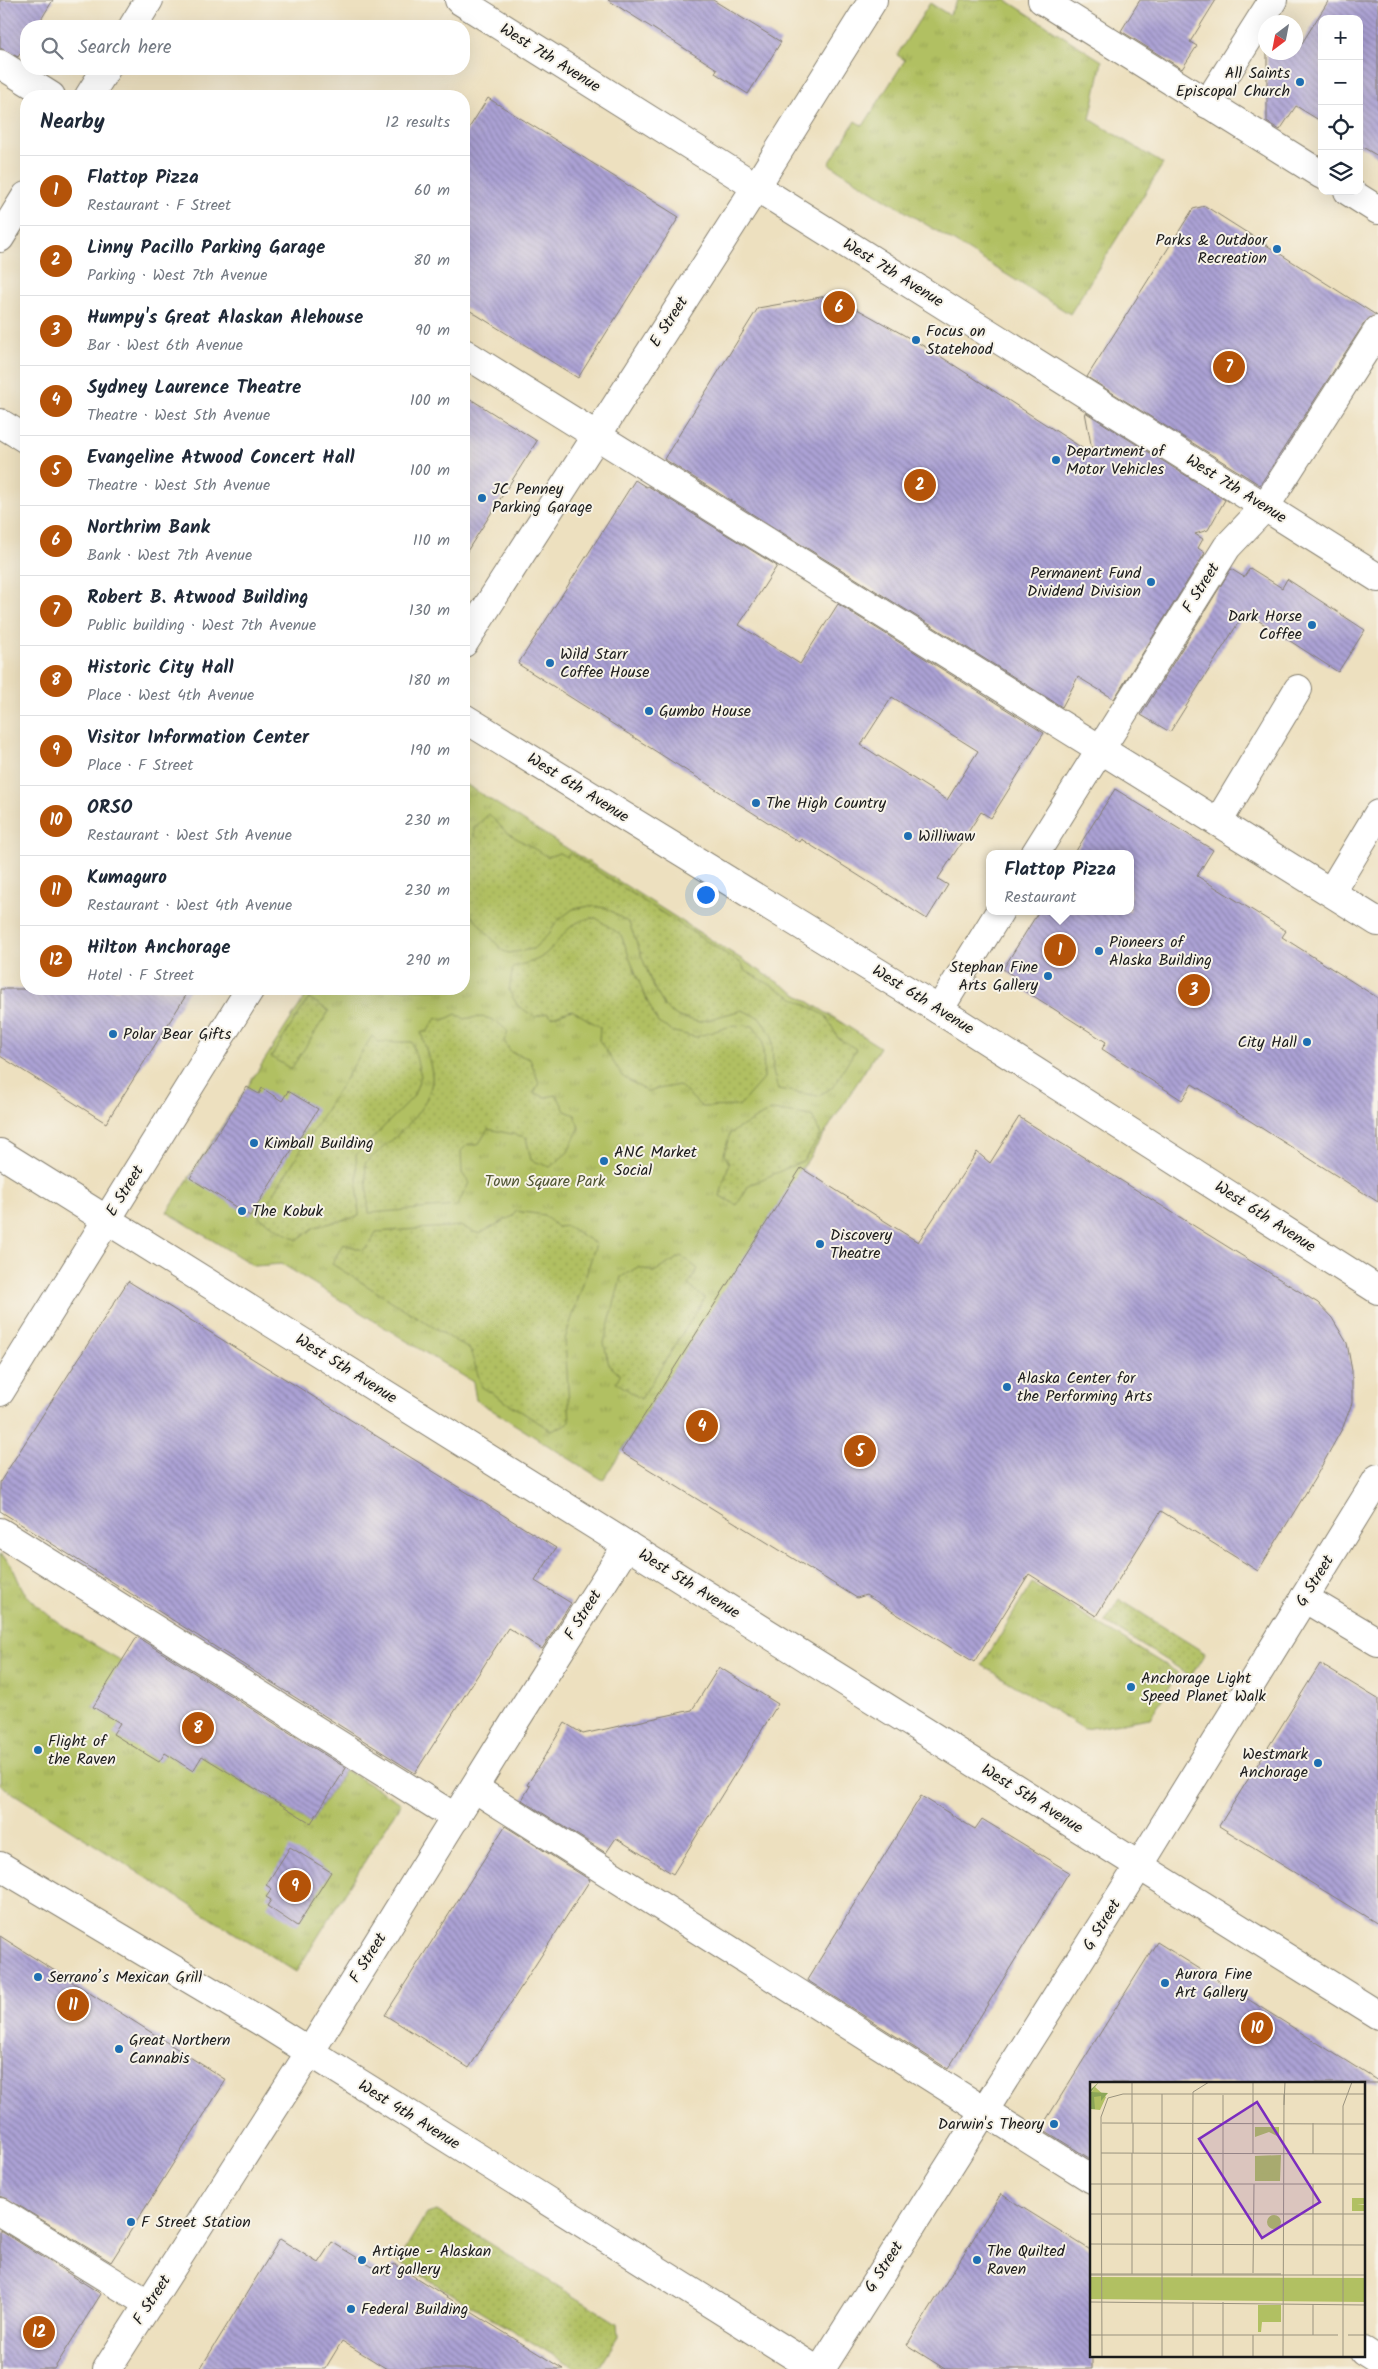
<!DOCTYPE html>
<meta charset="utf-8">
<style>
body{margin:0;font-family:Kalam,sans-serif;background:#f2f2f3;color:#1f2937}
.controls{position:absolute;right:15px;top:15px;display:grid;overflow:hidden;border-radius:10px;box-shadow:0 5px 20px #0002}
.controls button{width:45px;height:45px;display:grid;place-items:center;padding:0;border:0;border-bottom:1px solid #e0e1e3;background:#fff;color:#1f2937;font:25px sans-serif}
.compass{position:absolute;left:1258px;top:15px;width:45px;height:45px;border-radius:50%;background:#fff;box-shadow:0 5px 20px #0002;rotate:212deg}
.you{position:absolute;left:705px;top:894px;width:18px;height:18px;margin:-12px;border:4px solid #fff;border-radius:50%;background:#1a73e8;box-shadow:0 0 0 8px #1a73e833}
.badge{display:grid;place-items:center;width:32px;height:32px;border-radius:50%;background:#b45309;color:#fff;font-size:16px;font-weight:700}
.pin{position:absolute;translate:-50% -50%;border:2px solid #fff;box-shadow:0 1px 5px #0006}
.popup{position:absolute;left:986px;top:850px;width:148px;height:65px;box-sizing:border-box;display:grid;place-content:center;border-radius:10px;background:#fff;filter:drop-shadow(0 1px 4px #0005);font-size:16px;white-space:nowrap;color:#747a83}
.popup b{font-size:19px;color:#1f2937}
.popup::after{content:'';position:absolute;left:50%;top:100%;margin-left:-10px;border:10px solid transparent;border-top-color:#fff}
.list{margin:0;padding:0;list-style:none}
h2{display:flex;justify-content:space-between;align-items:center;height:65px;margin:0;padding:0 20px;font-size:21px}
h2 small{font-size:16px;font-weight:400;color:#747a83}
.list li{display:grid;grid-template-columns:32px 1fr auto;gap:15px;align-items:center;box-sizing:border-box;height:70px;padding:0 20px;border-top:1px solid #e0e1e3}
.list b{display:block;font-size:19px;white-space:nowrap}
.list p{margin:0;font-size:16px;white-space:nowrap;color:#747a83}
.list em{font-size:16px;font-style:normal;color:#747a83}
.icon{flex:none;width:28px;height:28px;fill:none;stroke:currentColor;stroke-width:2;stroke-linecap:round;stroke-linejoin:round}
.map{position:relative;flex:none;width:1378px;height:2369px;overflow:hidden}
.search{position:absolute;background:#fff;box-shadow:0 5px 20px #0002;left:20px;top:20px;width:450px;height:55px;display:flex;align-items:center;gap:12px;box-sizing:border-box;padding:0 18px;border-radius:20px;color:#747a83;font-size:19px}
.panel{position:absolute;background:#fff;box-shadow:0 5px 20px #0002;left:20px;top:90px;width:450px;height:905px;border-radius:20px}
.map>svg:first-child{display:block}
.grass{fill:url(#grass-tufts);stroke:#666e3f}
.garden{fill:url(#garden-dots);stroke:#666e3f}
.building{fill:url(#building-back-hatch);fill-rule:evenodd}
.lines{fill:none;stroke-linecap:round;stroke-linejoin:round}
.minor-casing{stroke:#847e6e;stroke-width:30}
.major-casing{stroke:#847e6e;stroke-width:30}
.minor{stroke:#fff;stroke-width:28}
.major{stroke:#fff;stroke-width:28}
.poi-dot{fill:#1f6fb2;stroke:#f7f3e8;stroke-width:2}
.labels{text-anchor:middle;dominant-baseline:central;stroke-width:4;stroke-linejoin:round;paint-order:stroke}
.street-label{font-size:16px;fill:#1c1c1c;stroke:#f7f3e8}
.poi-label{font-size:16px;fill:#1c1c1c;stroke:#f7f3e8;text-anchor:start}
.park-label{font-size:16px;fill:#505534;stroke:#f7f3e8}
.inset-road{fill:none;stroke:#99927e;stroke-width:1}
.view{fill:#7b2cbf;fill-opacity:0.15;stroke:#7b2cbf;stroke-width:2.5}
.inset-edge{fill:none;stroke:#1c1c1c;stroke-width:2.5}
</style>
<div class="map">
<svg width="1378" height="2369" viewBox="0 0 1378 2369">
<defs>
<pattern id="grass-tufts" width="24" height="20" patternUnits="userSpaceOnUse" patternTransform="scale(1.25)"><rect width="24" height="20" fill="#b1c062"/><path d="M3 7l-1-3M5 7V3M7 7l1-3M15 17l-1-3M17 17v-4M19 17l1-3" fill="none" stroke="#98a454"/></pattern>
<pattern id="garden-dots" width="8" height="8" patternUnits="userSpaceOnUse" patternTransform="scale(1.25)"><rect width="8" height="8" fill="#b1c062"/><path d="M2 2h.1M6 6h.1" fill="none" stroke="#98a454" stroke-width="1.8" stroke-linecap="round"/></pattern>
<pattern id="building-back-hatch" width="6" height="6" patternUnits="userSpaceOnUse" patternTransform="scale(1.25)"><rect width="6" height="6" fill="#aca2d5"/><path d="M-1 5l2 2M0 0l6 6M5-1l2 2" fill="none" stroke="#8b83ac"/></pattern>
</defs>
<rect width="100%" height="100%" fill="#f7f3e8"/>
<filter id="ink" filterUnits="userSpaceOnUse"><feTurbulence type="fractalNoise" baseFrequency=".02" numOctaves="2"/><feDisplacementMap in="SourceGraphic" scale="10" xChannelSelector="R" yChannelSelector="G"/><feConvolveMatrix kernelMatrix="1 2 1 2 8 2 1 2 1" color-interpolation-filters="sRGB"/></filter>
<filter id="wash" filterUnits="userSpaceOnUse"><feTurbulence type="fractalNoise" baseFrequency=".0096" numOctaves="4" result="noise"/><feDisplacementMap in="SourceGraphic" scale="20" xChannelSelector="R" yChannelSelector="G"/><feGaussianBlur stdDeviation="1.12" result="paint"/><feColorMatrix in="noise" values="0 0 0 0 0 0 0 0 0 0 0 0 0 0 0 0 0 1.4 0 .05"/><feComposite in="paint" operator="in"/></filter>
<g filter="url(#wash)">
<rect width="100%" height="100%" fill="#ede0bf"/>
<g class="grass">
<polygon points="958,0 1006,0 1102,61 1090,119 1163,164 1070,314 829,164 855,121 863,126 905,60 897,55 930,3 949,15"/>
<polygon points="464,783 880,1047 603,1480 476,1400 473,1382 282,1264 254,1266 167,1212 310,989 464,989"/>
<path d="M0 1555C16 1563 16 1583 27 1595 53 1624 90 1642 122 1661L120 1723 114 1734 159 1762 165 1753 193 1770 202 1756 311 1823 345 1770 401 1803 296 1972 0 1785Z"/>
<polygon points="1032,1583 1178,1673 1150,1718 1084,1729 982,1665"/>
</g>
<g class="garden">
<polygon points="489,814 506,832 548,857 559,853 567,857 569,853 742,964 744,970 826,1016 838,1038 856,1049 833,1087 818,1096 778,1089 773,1072 772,1036 760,1018 742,1010 699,1022 679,1017 666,1009 653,986 629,923 606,908 590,906 573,909 557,921 549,934 533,949 509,953 503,951 464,907 464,851 474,837 474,828"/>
<path d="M596 918 621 935 643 992 658 1023 674 1032 696 1037 734 1025 753 1026 763 1041 764 1078 739 1106 702 1107 679 1085 647 1091 623 1077 599 1040 600 1027 572 1010 552 1017 547 1013 535 1017 518 1006 509 991 513 967C522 964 536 962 543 956 563 940 567 919 596 918Z"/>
<polygon points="309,998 329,1011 291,1069 271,1057"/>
<path d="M456 1014 465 1019C484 1015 494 1017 508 1032L504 1041 511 1052 530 1059 539 1083 534 1093 545 1097 557 1095 565 1111 575 1115 579 1128 568 1152 550 1167 531 1160 526 1137 488 1129 478 1145 468 1144 461 1151 462 1173 469 1183 457 1206 369 1213 365 1163C389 1142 426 1116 432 1082 434 1071 424 1044 421 1032H427L436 1018 444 1020Z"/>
<polygon points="372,1036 378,1042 412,1042 421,1076 413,1097 356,1155 359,1216 315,1227 297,1240 259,1217"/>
<polygon points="772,1110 812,1116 821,1135 803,1161 749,1185 737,1205 720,1196 729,1163 724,1154 730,1133"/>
<polygon points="516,1211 544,1215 557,1227 567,1226 596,1244 565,1339 570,1422 552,1431 482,1387 470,1350 332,1264 343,1244 363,1250 370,1244 376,1232 460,1226 479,1234 513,1216"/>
<polygon points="681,1256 698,1269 688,1285 705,1298 641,1399 616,1382 620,1375 609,1365 604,1343 621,1277 638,1267 654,1272"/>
<polygon points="1119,1599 1205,1653 1191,1676 1105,1622"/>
<polygon points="437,2211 617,2323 618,2337 598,2369 576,2369 398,2261 426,2214"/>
</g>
<g id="blocks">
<g class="building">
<polygon points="0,0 53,0 37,26 26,26 26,44 18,57 0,48"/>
<polygon points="608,0 713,0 781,42 748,94 715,73 717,69"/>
<polygon points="1140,0 1216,0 1190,42 1197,46 1182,69 1121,31"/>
<polygon points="1329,0 1378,0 1378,156 1359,145 1359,19 1322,19 1322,122 1296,106 1280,130 1267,122 1267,52 1297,51"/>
<polygon points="488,98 679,217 578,378 464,307 464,136"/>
<polygon points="1205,206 1376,315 1365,322 1260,485 1087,377 1193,209"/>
<polygon points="832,295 929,349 1093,455 1085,412 1225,500 1208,530 1195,534 1203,539 1198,548 1205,553 1114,699 1078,677 1062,707 664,459 758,308"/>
<polygon points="464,395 537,441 464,556"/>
<path d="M635 480 646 487 648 486 777 566 739 625 800 664 838 604 1044 733 991 818 981 812 938 879 948 885 927 919 801 839 799 842 518 664ZM892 697 978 751 947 800 861 745Z"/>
<polygon points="1250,568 1282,588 1287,579 1365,630 1338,672 1245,612 1170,732 1141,715 1231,569 1244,577"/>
<polygon points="1115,789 1213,850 1197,876 1286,931 1282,937 1378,998 1378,1202 1192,1084 1182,1100 1102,1049 1106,1042 1024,990 1027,985 1003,969 1039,911 1130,911 1130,854 1074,854"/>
<polygon points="0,989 190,989 106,1123 0,1056"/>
<polygon points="247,1087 259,1094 262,1088 282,1101 288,1091 318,1109 250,1216 190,1178"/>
<polygon points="1019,1117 1318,1303 1332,1318 1347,1343 1352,1371 1352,1403 1343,1427 1315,1478 1258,1571 1161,1511 1096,1616 1029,1574 974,1662 866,1595 857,1598 621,1452 801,1168 918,1242 977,1152 990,1163"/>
<polygon points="128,1281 556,1548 535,1581 571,1603 558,1624 542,1649 508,1628 415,1773 0,1511 0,1482"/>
<polygon points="137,1637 346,1768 311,1823 202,1756 193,1771 165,1753 159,1762 113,1734 120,1723 93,1707"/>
<polygon points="1320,1664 1378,1699 1378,1924 1219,1826"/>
<polygon points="719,1667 778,1704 673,1874 616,1838 606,1853 522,1800 530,1786 527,1785 565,1723 583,1734 692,1710"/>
<polygon points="921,1796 975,1829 982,1819 1069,1872 948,2069 807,1980"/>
<polygon points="505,1826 590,1880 469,2068 385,2015"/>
<polygon points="290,1847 331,1872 297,1926 267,1906 271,1900 266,1897 272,1889 266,1885"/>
<polygon points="0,1936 226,2080 111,2262 8,2199 0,2196"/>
<polygon points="1157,1942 1378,2081 1378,2083 1092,2083 1092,2160 1041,2128"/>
<polygon points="1001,2194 1092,2251 1092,2369 945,2369 907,2345"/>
<polygon points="0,2230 101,2294 54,2369 0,2369"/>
<polygon points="280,2239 318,2263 332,2242 387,2276 394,2264 563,2369 387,2369 342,2341 325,2369 200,2369"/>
</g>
</g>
</g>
<g filter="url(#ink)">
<use href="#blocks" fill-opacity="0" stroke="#847e6e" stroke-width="1"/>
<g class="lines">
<g class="minor-casing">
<g id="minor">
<polyline points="459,0 1378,578"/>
<polyline points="1042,0 1322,175"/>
<polyline points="133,26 149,0"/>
<polyline points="0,64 51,96"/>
<polyline points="89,96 106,69"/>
<polyline points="1207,104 1273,0"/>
<polyline points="1348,191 1378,210"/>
<polyline points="0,238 26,196"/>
<polyline points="464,353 1378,922"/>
<polyline points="464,643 756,187 873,0"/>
<polyline points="1218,822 1298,689"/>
<polyline points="1035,854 1227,547 1265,507 1378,330"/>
<polyline points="1331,892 1378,814"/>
<polyline points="939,1010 1000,911"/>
<polyline points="0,1392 250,989"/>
<polyline points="0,1532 456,1818"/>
<polyline points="1304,1598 1378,1642"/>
<polyline points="474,1788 1092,2179"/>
<polyline points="0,1866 262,2022 815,2369"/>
<polyline points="0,2212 149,2304"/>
<polyline points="1364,2351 1378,2360"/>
<polyline points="107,2369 310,2052 512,1726 627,1545"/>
<polyline points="821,2369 1139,1866 1378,1478"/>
</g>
</g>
<g class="major-casing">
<g id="major">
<polyline points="0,423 26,439"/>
<polyline points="464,718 939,1010 1378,1290"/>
<polyline points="0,1153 1378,2015"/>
</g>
</g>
<use href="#minor" class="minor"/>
<use href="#major" class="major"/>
</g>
</g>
<g class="poi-dot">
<circle cx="1300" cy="82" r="5"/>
<circle cx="1277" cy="249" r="5"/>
<circle cx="916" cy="340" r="5"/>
<circle cx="1056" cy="460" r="5"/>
<circle cx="482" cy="498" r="5"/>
<circle cx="1151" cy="582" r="5"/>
<circle cx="1312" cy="625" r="5"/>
<circle cx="550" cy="663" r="5"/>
<circle cx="649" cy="711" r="5"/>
<circle cx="756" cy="803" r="5"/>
<circle cx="908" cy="836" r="5"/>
<circle cx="1099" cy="951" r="5"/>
<circle cx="1048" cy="976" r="5"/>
<circle cx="113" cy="1034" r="5"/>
<circle cx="1307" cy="1042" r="5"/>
<circle cx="254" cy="1143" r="5"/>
<circle cx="604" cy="1161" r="5"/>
<circle cx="242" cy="1211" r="5"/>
<circle cx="820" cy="1244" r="5"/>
<circle cx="1007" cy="1387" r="5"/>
<circle cx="1131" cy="1687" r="5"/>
<circle cx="38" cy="1750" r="5"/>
<circle cx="1318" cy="1763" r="5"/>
<circle cx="38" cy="1977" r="5"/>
<circle cx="1165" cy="1983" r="5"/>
<circle cx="119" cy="2049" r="5"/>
<circle cx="1054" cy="2124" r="5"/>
<circle cx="131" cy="2222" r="5"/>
<circle cx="362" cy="2260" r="5"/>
<circle cx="977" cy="2260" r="5"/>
<circle cx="351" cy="2309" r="5"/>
</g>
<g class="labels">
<g class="street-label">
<text transform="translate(550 58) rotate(32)">West 7th Avenue</text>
<text transform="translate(893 273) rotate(32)">West 7th Avenue</text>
<text transform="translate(669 322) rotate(-57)">E Street</text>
<text transform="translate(1236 489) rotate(32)">West 7th Avenue</text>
<text transform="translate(1201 588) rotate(-58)">F Street</text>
<text transform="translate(578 788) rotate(32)">West 6th Avenue</text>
<text transform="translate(923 1000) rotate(32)">West 6th Avenue</text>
<text transform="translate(125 1191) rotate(-58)">E Street</text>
<text transform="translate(1265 1217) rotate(33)">West 6th Avenue</text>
<text transform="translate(346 1369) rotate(32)">West 5th Avenue</text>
<text transform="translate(1315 1581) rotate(-58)">G Street</text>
<text transform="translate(689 1584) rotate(32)">West 5th Avenue</text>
<text transform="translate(583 1615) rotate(-58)">F Street</text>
<text transform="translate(1032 1799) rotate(32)">West 5th Avenue</text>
<text transform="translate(1102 1925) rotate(-58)">G Street</text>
<text transform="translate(368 1958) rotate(-58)">F Street</text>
<text transform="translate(409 2115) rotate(32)">West 4th Avenue</text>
<text transform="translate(884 2267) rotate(-57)">G Street</text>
<text transform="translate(152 2300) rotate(-57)">F Street</text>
</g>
<g class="poi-label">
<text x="1290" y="73" text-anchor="end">All Saints<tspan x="1290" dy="18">Episcopal Church</tspan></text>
<text x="1267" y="240" text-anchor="end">Parks &amp; Outdoor<tspan x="1267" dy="18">Recreation</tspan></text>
<text x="926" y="331">Focus on<tspan x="926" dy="18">Statehood</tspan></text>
<text x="1066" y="451">Department of<tspan x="1066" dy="18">Motor Vehicles</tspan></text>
<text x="492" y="489">JC Penney<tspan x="492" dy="18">Parking Garage</tspan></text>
<text x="1141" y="573" text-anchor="end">Permanent Fund<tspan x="1141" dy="18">Dividend Division</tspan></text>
<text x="1302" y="616" text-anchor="end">Dark Horse<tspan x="1302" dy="18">Coffee</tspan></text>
<text x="560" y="654">Wild Starr<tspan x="560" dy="18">Coffee House</tspan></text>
<text x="659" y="711">Gumbo House</text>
<text x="766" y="803">The High Country</text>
<text x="918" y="836">Williwaw</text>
<text x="1109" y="942">Pioneers of<tspan x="1109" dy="18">Alaska Building</tspan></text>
<text x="1038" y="967" text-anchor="end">Stephan Fine<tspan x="1038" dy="18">Arts Gallery</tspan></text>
<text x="123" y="1034">Polar Bear Gifts</text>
<text x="1297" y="1042" text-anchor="end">City Hall</text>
<text x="264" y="1143">Kimball Building</text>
<text x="614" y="1152">ANC Market<tspan x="614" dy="18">Social</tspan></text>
<text x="252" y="1211">The Kobuk</text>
<text x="830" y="1235">Discovery<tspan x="830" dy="18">Theatre</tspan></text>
<text x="1017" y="1378">Alaska Center for<tspan x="1017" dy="18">the Performing Arts</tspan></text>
<text x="1141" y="1678">Anchorage Light<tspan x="1141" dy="18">Speed Planet Walk</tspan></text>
<text x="48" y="1741">Flight of<tspan x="48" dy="18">the Raven</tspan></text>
<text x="1308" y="1754" text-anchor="end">Westmark<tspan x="1308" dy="18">Anchorage</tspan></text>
<text x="1175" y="1974">Aurora Fine<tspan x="1175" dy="18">Art Gallery</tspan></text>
<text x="48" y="1977">Serrano’s Mexican Grill</text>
<text x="129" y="2040">Great Northern<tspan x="129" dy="18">Cannabis</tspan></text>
<text x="1044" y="2124" text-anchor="end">Darwin's Theory</text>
<text x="141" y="2222">F Street Station</text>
<text x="372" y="2251">Artique - Alaskan<tspan x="372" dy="18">art gallery</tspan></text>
<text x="987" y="2251">The Quilted<tspan x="987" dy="18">Raven</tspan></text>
<text x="361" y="2309">Federal Building</text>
</g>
<g class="park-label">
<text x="545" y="1181">Town Square Park</text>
</g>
</g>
<g transform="translate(1090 2082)">
<rect width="275" height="275" fill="#ede0bf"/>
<path d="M5 5 16 15 10 28 0 27V12ZM165 45H189V55L179 50 165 55ZM191 73 190 99H165V74ZM262 116H275V122H267L275 123V129H262ZM177 140a7 7 0 1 1 14 0a7 7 0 1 1-14 0ZM0 195 275 196V220L0 217ZM168 223H191V240H172L171 250H168Z" fill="#b1c062"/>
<path d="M9 0 1 10 18 11 11 19V14L4 15 5 27H0V8Z" fill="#8ca658"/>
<path d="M181 91 188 99 166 98 171 92Z" fill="#b1c062"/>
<path d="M247 197V217L229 218 225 198ZM274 197 275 217 261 214 257 200Z" fill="#b1c062"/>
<path class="inset-road" d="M194 23 195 0M12 41 253 42M42 41V0M253 42H275M11 71 275 72M43 71V41M163 72V0M223 72V41M0 102H72V12M0 132H275M0 162 275 163M163 191 164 102M0 192H191M42 192V71M133 192V13M0 193H275M223 193V102M102 194 103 10 119 0M0 220 275 223M133 220V275M223 222V253M0 253H248M258 253H275M12 275 11 35 18 16 33 12H275M72 275V102H275M103 275V220M163 275V253M193 275 194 12M253 275V24L262 0"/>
<path class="view" d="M167 20 230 120 172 156 109 57Z"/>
<rect width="275" height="275" class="inset-edge"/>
</g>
</svg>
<div class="controls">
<button>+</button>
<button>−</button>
<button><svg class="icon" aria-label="locate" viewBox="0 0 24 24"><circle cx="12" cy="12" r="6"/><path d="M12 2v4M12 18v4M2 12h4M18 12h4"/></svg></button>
<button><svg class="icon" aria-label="layers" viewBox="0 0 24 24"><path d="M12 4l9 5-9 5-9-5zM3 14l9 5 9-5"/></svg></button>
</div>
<svg class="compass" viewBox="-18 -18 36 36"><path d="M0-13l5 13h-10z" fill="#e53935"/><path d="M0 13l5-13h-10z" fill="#747a83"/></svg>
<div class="you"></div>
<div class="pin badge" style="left:1060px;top:950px">1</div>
<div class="popup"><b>Flattop Pizza</b>Restaurant</div>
<div class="pin badge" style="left:920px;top:485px">2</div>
<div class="pin badge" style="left:1194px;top:990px">3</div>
<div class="pin badge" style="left:702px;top:1426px">4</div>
<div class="pin badge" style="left:860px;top:1451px">5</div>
<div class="pin badge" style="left:839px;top:307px">6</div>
<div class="pin badge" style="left:1229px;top:367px">7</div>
<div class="pin badge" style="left:198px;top:1728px">8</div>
<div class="pin badge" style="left:295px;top:1886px">9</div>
<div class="pin badge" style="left:1257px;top:2028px">10</div>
<div class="pin badge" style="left:73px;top:2005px">11</div>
<div class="pin badge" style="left:39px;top:2332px">12</div>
<div class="search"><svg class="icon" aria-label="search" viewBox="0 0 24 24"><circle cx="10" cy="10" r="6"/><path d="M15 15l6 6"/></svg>Search here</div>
<section class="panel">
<h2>Nearby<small>12 results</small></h2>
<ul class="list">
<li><span class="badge">1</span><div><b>Flattop Pizza</b><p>Restaurant · F Street</p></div><em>60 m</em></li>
<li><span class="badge">2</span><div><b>Linny Pacillo Parking Garage</b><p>Parking · West 7th Avenue</p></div><em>80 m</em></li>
<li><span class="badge">3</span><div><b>Humpy's Great Alaskan Alehouse</b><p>Bar · West 6th Avenue</p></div><em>90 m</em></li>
<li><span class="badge">4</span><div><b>Sydney Laurence Theatre</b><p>Theatre · West 5th Avenue</p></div><em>100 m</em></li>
<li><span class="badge">5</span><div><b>Evangeline Atwood Concert Hall</b><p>Theatre · West 5th Avenue</p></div><em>100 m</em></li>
<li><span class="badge">6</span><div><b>Northrim Bank</b><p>Bank · West 7th Avenue</p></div><em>110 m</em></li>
<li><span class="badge">7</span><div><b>Robert B. Atwood Building</b><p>Public building · West 7th Avenue</p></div><em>130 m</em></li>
<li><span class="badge">8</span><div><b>Historic City Hall</b><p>Place · West 4th Avenue</p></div><em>180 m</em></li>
<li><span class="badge">9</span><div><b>Visitor Information Center</b><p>Place · F Street</p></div><em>190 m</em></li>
<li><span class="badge">10</span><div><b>ORSO</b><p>Restaurant · West 5th Avenue</p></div><em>230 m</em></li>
<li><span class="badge">11</span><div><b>Kumaguro</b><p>Restaurant · West 4th Avenue</p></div><em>230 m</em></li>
<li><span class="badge">12</span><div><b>Hilton Anchorage</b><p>Hotel · F Street</p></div><em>290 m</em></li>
</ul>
</section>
</div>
